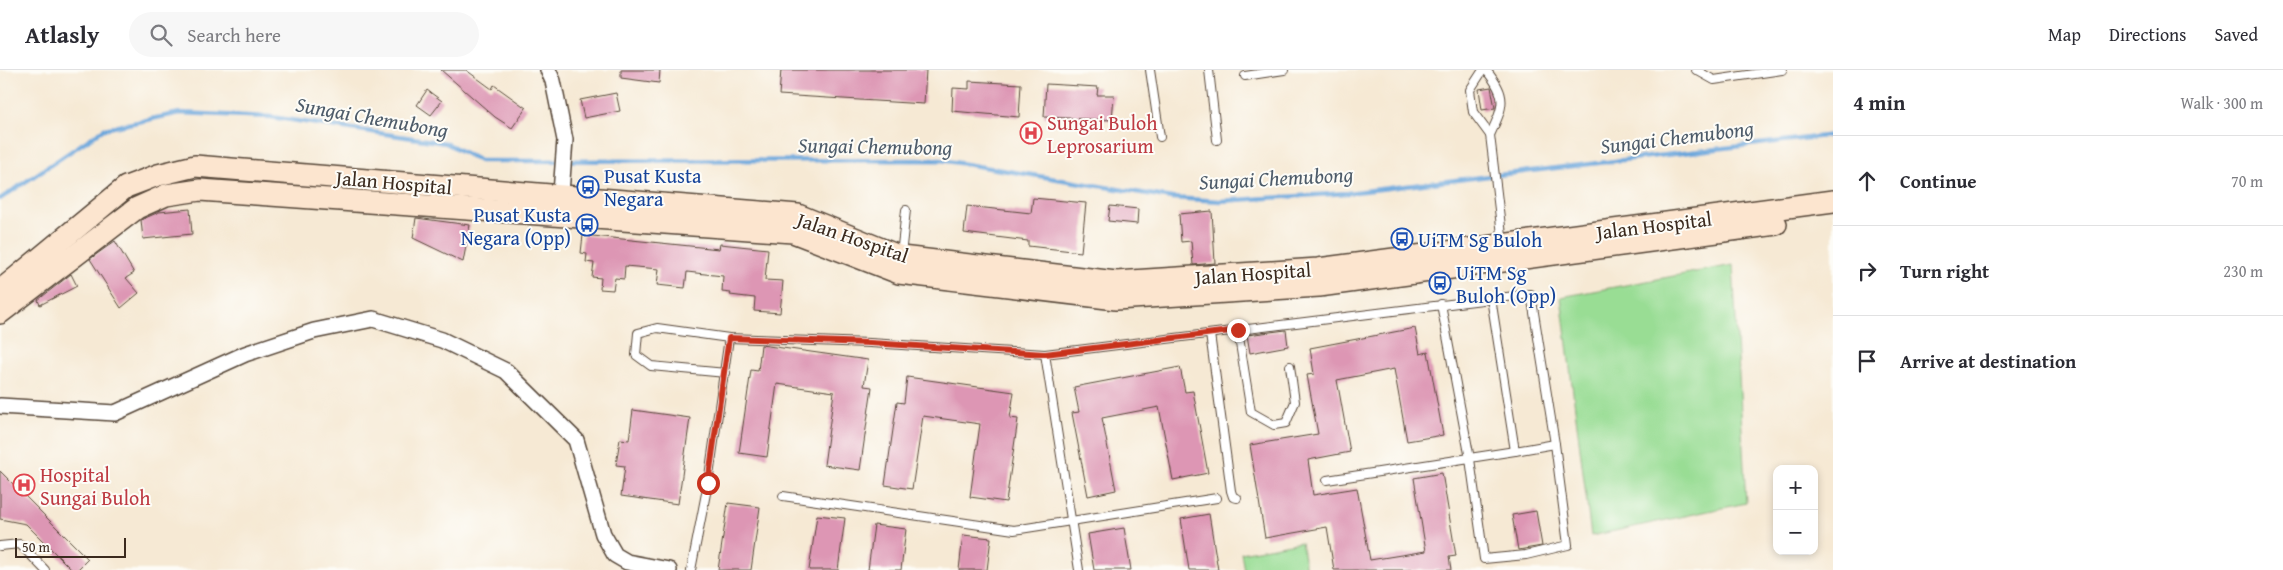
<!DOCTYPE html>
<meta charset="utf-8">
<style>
body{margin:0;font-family:"Gentium Book Plus",serif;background:#f7f7f7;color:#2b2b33}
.controls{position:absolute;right:15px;bottom:15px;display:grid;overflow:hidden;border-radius:10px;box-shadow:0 2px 8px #0003}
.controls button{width:45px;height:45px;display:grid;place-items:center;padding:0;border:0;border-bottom:1px solid #e1e1e2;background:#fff;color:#2b2b33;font:25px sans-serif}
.scale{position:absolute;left:15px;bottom:12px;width:111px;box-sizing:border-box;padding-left:5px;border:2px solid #3b2a1e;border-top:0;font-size:14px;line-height:18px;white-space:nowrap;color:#3b2a1e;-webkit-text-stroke:4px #fdfcf7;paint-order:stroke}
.stop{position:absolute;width:15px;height:15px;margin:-11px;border:4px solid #c8321e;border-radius:50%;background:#fff}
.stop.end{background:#c8321e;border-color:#fff;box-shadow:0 1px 5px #0008}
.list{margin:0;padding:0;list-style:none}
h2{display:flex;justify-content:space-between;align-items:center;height:65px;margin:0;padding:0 20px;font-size:21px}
h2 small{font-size:16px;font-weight:400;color:#7c7c81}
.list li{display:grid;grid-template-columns:32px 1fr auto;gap:15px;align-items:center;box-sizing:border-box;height:90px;padding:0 20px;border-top:1px solid #e1e1e2}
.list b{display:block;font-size:19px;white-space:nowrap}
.list em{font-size:16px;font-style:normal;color:#7c7c81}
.icon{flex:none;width:28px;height:28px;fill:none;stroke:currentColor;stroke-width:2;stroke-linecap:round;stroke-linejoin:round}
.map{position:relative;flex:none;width:1833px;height:500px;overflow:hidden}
header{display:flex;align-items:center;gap:30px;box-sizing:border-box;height:70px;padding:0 25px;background:#fff;border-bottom:1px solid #e1e1e2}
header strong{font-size:24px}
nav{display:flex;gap:28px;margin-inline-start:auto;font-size:18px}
.search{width:350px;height:45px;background:#f7f7f7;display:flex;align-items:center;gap:12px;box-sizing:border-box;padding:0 18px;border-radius:28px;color:#7c7c81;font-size:19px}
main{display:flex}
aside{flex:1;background:#fff}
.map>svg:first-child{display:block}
.green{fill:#99dd94;stroke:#6a8459}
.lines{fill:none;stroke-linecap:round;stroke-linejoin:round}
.stream{stroke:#6ba6db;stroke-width:4.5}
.building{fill:#dd96b4}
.service-casing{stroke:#574739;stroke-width:10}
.minor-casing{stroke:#574739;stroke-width:18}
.secondary-casing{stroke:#574739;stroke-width:24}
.service{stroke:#fff;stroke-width:8}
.minor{stroke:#fff;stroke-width:15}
.secondary{stroke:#fce5cf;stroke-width:21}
.route{stroke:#c8321e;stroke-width:6}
.labels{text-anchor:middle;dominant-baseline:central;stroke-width:4;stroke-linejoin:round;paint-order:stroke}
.health-label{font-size:20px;fill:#be3a42;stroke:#fdfcf7;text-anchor:start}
.transit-label{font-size:20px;fill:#164399;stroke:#fdfcf7;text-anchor:start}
.street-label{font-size:20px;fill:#3b2a1e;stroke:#fdfcf7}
.water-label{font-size:21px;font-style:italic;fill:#4e5c6a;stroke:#fdfcf7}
</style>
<header>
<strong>Atlasly</strong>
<div class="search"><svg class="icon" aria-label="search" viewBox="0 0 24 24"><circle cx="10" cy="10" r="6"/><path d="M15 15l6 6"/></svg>Search here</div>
<nav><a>Map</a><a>Directions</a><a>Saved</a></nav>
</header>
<main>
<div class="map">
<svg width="1833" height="500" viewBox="0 0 1833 500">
<rect width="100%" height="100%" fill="#fdfcf7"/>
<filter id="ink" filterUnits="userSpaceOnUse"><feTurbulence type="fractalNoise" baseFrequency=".02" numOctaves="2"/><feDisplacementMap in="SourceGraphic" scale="10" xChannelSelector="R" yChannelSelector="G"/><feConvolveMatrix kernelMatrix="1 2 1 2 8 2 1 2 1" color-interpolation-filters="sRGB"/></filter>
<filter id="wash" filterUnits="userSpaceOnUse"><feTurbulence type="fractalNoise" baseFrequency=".0096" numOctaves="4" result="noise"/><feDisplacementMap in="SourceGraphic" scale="20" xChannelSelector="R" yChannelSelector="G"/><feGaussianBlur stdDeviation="1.12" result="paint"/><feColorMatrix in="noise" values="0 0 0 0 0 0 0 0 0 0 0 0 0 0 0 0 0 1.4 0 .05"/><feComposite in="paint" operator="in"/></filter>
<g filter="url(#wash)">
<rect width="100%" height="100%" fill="#f6e9d4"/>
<g class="green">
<polygon points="1733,195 1746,433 1591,466 1561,227"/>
<polygon points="1301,472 1306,500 1244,500 1241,483"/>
</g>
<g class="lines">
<polyline class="stream" points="0,129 104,59 180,43 271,47 446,73 480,91 941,90 1172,128 1220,131 1347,123 1833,65"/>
</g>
<g id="blocks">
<g class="building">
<polygon points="441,0 466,0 492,19 494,15 526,38 512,58 495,47"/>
<polygon points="621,0 660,0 659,13 621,8"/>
<polygon points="781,0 926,0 924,34 779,25"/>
<polygon points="969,11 1021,14 1019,47 952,41 953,18 969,19"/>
<polygon points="1046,14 1098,17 1097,25 1114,25 1112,50 1044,47"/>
<polygon points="1491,17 1495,38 1482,40 1479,19"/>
<polygon points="427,20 442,31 431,45 417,35"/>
<polygon points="616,23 620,41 584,48 580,30"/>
<polygon points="1033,128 1086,133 1081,182 1028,176 1028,171 964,163 967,136 1031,143"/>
<polygon points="1110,136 1138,139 1137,154 1108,151"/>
<polygon points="190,139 192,164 143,169 141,150 143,149 159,142"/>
<polygon points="1212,141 1215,193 1193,195 1191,171 1181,172 1179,144"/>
<polygon points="416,148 470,155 463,192 413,168"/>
<polygon points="583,165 719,179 720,174 768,179 765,210 783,211 780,243 754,241 755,228 730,225 731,223 722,222 723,206 687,202 685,218 657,215 659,199 625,196 624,209 615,208 613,220 600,219 601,208 592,207 594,193 586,192 587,184 581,183"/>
<polygon points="115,171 134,203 126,208 139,223 121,238 90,189"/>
<polygon points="71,204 77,216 40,235 38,230"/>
<polygon points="1415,258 1420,284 1428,282 1443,365 1407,371 1394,299 1337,310 1350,382 1308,390 1313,425 1357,418 1370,490 1426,481 1414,408 1442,403 1456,486 1449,487 1451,500 1334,500 1327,457 1265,468 1250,375 1318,364 1307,305 1314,304 1310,278"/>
<polygon points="1286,260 1288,276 1250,283 1247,265"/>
<polygon points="761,275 868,290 864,316 872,317 860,400 824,395 834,322 777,314 767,387 739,383 751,300 758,301"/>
<polygon points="1180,297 1185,322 1193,321 1208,403 1173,410 1159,337 1102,348 1116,420 1088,426 1072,343 1079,342 1074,317"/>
<polygon points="907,307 1014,322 1010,348 1018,349 1006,432 970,427 980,354 923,346 912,419 885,415 897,332 904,333"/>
<polygon points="633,340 690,348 678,434 621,426 625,396 616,395 620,369 629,370"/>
<polygon points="0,401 88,489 77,500 72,500 26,454 0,449"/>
<polygon points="728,433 760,437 751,500 718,500"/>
<polygon points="1536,441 1542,476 1518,480 1512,445"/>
<polygon points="1209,444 1218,500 1189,500 1181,449"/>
<polygon points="817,445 845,448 838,500 809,500"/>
<polygon points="874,455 906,459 901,500 868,500"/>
<polygon points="1124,458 1131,500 1094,500 1088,464"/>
<polygon points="963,465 991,468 987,500 959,500"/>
</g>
</g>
</g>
<g filter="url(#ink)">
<use href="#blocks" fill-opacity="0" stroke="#574739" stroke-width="1"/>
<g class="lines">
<g class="service-casing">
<g id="service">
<polyline points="1150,0 1160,67"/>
<polyline points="1209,0 1217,70"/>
<polyline points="1483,0 1470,20 1473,42 1490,65 1503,173"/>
<path d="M1486 0C1508 27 1504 35 1490 65"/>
<polyline points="1696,0 1714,10 1782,0"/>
<polyline points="1245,6 1284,0"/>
<polyline points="901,185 906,140"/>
<polyline points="1491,228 1515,381 1555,374"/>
<polyline points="1238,261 1251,342 1274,355 1286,353 1295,332 1290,296"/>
<polyline points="1210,264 1231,421 1233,427 1237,428"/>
<polyline points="1045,284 1079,500"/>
<polyline points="726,303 651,296 636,285 638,263 657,258 729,268 870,273 1045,284 1531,224 1555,374 1568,475 1526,485 1484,489 1470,389 1441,234"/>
<polyline points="1327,410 1515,381"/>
<polyline points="783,426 1014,460 1217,428"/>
<polyline points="0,476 20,474 45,500"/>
<polyline points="691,500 708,413 729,268"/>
</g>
</g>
<g class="minor-casing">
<g id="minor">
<polyline points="548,0 553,11 565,70 560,136"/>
<polyline points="0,336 115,343 245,284 314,261 373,249 442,270 506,301 576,370 603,464 615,485 627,492 669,500"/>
</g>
</g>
<g class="secondary-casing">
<g id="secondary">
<polyline points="0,221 126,117 158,105 195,96 798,145 901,187 1116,212 1318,199 1833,131"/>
<polyline points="0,243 137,138 166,125 200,120 793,162 899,203 1116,229 1319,216 1776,154"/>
</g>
</g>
<use href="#service" class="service"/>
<use href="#minor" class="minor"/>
<use href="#secondary" class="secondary"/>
</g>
</g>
<g class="lines" filter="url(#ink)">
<polyline class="route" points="708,413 729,268 870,273 1045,284 1238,260"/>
</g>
<defs>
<g id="hospital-ring" transform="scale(1.125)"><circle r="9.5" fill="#fdfcf7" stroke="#e0444e" stroke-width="1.5"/><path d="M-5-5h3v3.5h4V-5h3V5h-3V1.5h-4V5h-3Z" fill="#e0444e"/></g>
<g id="bus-ring" transform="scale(1.125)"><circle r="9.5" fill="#fdfcf7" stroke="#1a4fb4" stroke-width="1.5"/><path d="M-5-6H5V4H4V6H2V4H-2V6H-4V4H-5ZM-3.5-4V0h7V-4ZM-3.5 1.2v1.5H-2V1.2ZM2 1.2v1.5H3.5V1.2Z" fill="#1a4fb4"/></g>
</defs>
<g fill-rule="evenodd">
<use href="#hospital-ring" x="1031" y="63"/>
<use href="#bus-ring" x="588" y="117"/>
<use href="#bus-ring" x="587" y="155"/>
<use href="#bus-ring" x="1402" y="169"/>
<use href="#bus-ring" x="1440" y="213"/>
<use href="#hospital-ring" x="24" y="415"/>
</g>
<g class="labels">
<g class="health-label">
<text x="1047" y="52">Sungai Buloh<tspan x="1047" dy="23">Leprosarium</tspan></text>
<text x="40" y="404">Hospital<tspan x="40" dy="23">Sungai Buloh</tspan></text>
</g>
<g class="transit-label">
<text x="604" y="105">Pusat Kusta<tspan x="604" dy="23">Negara</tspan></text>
<text x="571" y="144" text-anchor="end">Pusat Kusta<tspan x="571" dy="23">Negara (Opp)</tspan></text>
<text x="1418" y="169">UiTM Sg Buloh</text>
<text x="1456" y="202">UiTM Sg<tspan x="1456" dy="23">Buloh (Opp)</tspan></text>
</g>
<g class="street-label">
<text transform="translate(394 112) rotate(5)">Jalan Hospital</text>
<text transform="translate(1654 155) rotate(-7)">Jalan Hospital</text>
<text transform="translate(853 167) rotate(19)">Jalan Hospital</text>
<text transform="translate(1253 203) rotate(-4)">Jalan Hospital</text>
</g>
<g class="water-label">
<text transform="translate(372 47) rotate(10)">Sungai Chemubong</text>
<text transform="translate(1677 67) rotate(-7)">Sungai Chemubong</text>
<text transform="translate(875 76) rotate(1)">Sungai Chemubong</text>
<text transform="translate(1276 108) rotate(-3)">Sungai Chemubong</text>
</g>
</g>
</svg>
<div class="controls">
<button>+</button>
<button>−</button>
</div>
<div class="scale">50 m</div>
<div class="stop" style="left:708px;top:413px"></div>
<div class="stop end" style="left:1238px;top:260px"></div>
</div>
<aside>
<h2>4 min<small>Walk · 300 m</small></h2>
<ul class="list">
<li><svg class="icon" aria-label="ahead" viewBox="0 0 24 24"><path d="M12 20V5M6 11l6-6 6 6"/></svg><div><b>Continue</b></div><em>70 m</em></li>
<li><svg class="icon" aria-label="right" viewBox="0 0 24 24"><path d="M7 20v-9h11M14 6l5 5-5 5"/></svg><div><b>Turn right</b></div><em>230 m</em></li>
<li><svg class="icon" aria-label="arrive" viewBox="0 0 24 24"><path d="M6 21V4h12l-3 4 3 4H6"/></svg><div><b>Arrive at destination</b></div></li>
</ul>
</aside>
</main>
